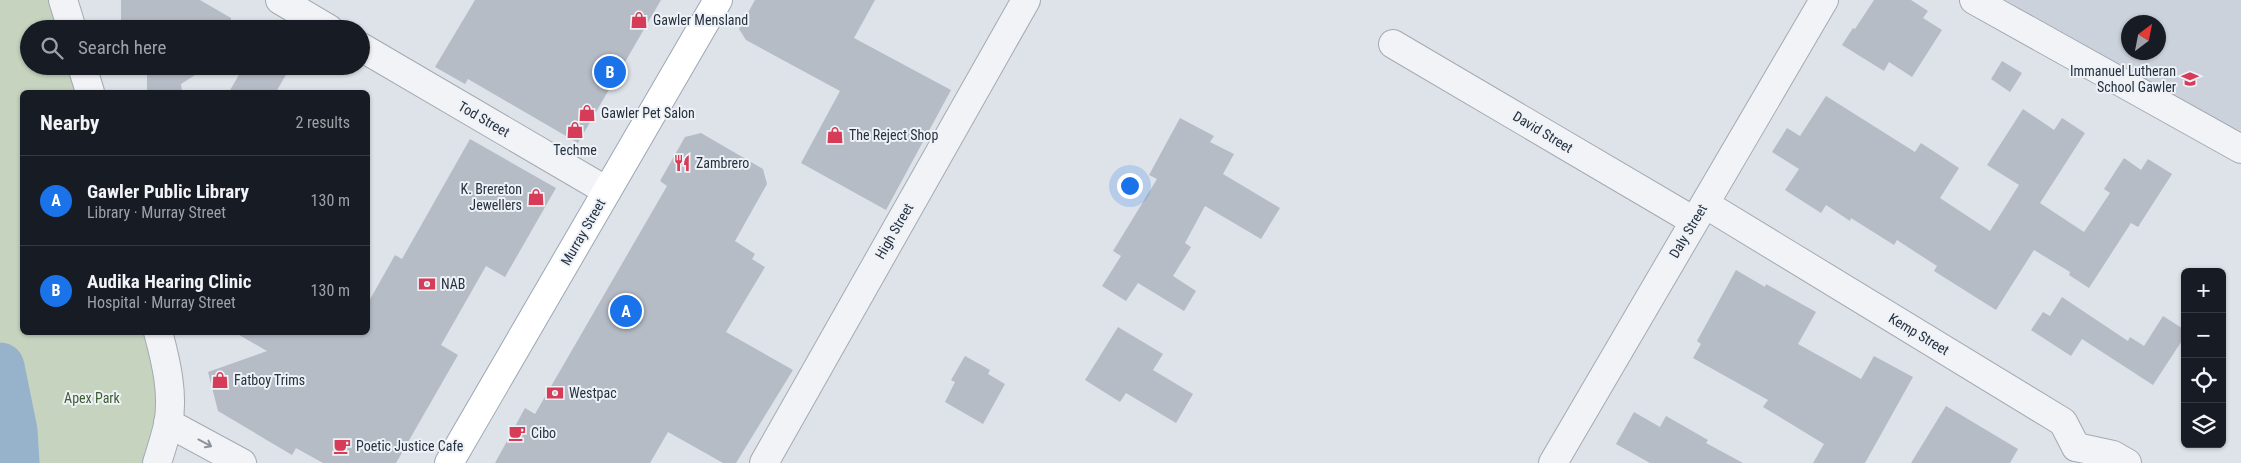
<!DOCTYPE html>
<meta charset="utf-8">
<style>
body{margin:0;font-family:"Roboto Condensed",sans-serif;background:#242831;color:#f1f3f6}
.controls{position:absolute;right:15px;bottom:15px;display:grid;overflow:hidden;border-radius:8px;box-shadow:0 1px 4px #0004}
.controls button{width:45px;height:45px;display:grid;place-items:center;padding:0;border:0;border-bottom:1px solid #363941;background:#171b24;color:#f1f3f6;font:25px sans-serif}
.compass{position:absolute;left:2121px;top:15px;width:45px;height:45px;border-radius:50%;background:#171b24;box-shadow:0 1px 4px #0004;rotate:32deg}
.you{position:absolute;left:1129px;top:185px;width:18px;height:18px;margin:-12px;border:4px solid #fff;border-radius:50%;background:#1a73e8;box-shadow:0 0 0 8px #1a73e833}
.badge{display:grid;place-items:center;width:32px;height:32px;border-radius:50%;background:#1a73e8;color:#fff;font-size:16px;font-weight:700}
.pin{position:absolute;translate:-50% -50%;border:2px solid #fff;box-shadow:0 1px 5px #0006}
.list{margin:0;padding:0;list-style:none}
h2{display:flex;justify-content:space-between;align-items:center;height:65px;margin:0;padding:0 20px;font-size:21px}
h2 small{font-size:16px;font-weight:400;color:#9ea1a6}
.list li{display:grid;grid-template-columns:32px 1fr auto;gap:15px;align-items:center;box-sizing:border-box;height:90px;padding:0 20px;border-top:1px solid #363941}
.list b{display:block;font-size:19px;white-space:nowrap}
.list p{margin:0;font-size:16px;white-space:nowrap;color:#9ea1a6}
.list em{font-size:16px;font-style:normal;color:#9ea1a6}
.icon{flex:none;width:28px;height:28px;fill:none;stroke:currentColor;stroke-width:2;stroke-linecap:round;stroke-linejoin:round}
.map{position:relative;flex:none;width:2241px;height:463px;overflow:hidden}
.search{position:absolute;background:#171b24;box-shadow:0 1px 4px #0004;left:20px;top:20px;width:350px;height:55px;display:flex;align-items:center;gap:12px;box-sizing:border-box;padding:0 18px;border-radius:28px;color:#9ea1a6;font-size:19px}
.panel{position:absolute;background:#171b24;box-shadow:0 1px 4px #0004;left:20px;top:90px;width:350px;height:245px;border-radius:8px}
.map>svg:first-child{display:block}
.built{fill:#ccd2db;fill-rule:evenodd}
.green{fill:#c5d3bf}
.lines{fill:none;stroke-linecap:round;stroke-linejoin:round}
.river{stroke:#97b2cb;stroke-width:49}
.building{fill:#b5bcc6}
.minor-casing{stroke:#a3aab3;stroke-width:30}
.primary-casing{stroke:#9da7b5;stroke-width:30}
.minor{stroke:#f1f3f7;stroke-width:28}
.primary{stroke:#fff;stroke-width:28}
.oneway{stroke:#8c929c}
.labels{text-anchor:middle;dominant-baseline:central;stroke-width:4;stroke-linejoin:round;paint-order:stroke}
.poi-label{font-size:14px;fill:#263141;stroke:#eef2f6;text-anchor:start}
.street-label{font-size:14px;fill:#263141;stroke:#eef2f6}
.park-label{font-size:14px;fill:#3c5d33;stroke:#eef2f6}
</style>
<div class="map">
<svg width="2241" height="463" viewBox="0 0 2241 463">
<rect width="100%" height="100%" fill="#dee3e9"/>
<path class="built" d="M2006 0H2241V131L2182 105ZM2128 22H2158V52H2128Z"/>
<polygon class="green" points="0,0 63,0 72,29 29,29 29,66 82,66 90,92 22,92 22,332 158,333 157,463 0,463"/>
<g class="lines">
<polyline class="river" points="0,367 13,431 15,463"/>
</g>
<g class="building">
<polygon points="121,0 200,0 231,18 231,22 242,29 126,29 121,25"/>
<polygon points="475,0 661,0 578,143 468,79 465,84 435,67"/>
<polygon points="755,0 875,0 854,38 951,90 886,210 801,163 840,91 746,40 739,29"/>
<polygon points="1874,0 1911,0 1928,11 1923,18 1942,30 1912,77 1889,62 1884,71 1842,45 1853,28 1855,29"/>
<polygon points="2002,61 2022,73 2010,92 1991,79"/>
<polygon points="147,66 209,66 181,84 182,92 147,92"/>
<polygon points="244,66 291,66 276,92 229,92"/>
<polygon points="1826,96 1915,152 1921,143 1959,168 1940,198 1990,231 2019,185 1987,165 2023,109 2054,130 2062,118 2085,133 2040,203 2084,232 2110,193 2104,189 2124,158 2141,170 2148,159 2172,174 2138,227 2131,223 2089,288 2069,275 2070,272 2034,250 1996,310 1934,271 1937,266 1897,240 1894,245 1851,218 1850,221 1826,205 1821,213 1785,190 1799,169 1772,152 1787,128 1800,136"/>
<polygon points="1180,118 1214,136 1210,142 1234,154 1223,174 1280,208 1261,239 1205,206 1185,243 1191,247 1173,276 1196,291 1184,311 1138,283 1126,301 1102,286 1121,256 1113,251 1157,179 1149,175"/>
<polygon points="701,133 763,169 767,184 735,241 755,254 752,259 765,267 726,332 793,370 736,463 723,463 668,432 650,463 495,463 525,408 535,414 667,186 660,181 685,137"/>
<polygon points="470,139 556,188 505,277 486,266 441,345 458,355 396,463 323,463 296,448 292,455 218,411 208,372 267,351 234,332 368,332 368,303 395,255 402,259"/>
<polygon points="1736,270 1765,287 1766,284 1816,312 1798,344 1861,379 1874,356 1913,377 1865,463 1813,463 1824,444 1763,407 1768,400 1693,358 1701,344 1697,341"/>
<polygon points="2062,297 2128,341 2130,337 2144,346 2163,316 2185,330 2185,336 2153,385 2082,339 2071,356 2031,330 2043,312 2050,316"/>
<polygon points="1118,327 1163,354 1153,370 1193,394 1176,423 1126,393 1120,402 1085,380"/>
<polygon points="965,356 990,370 988,374 1005,384 983,424 945,402 955,382 951,380"/>
<polygon points="1946,406 2018,449 2010,463 1911,463"/>
<polygon points="1634,412 1660,427 1666,416 1708,440 1706,443 1743,463 1650,463 1616,444"/>
</g>
<g class="lines">
<g class="minor-casing">
<g id="minor">
<polyline points="63,0 72,29"/>
<polyline points="280,0 329,29"/>
<polyline points="1974,0 2241,149"/>
<polyline points="1393,44 1694,221"/>
<polyline points="361,47 607,191"/>
<polyline points="82,66 90,92"/>
<polyline points="1705,204 2063,422 2076,447"/>
<polyline points="168,423 242,463"/>
<polyline points="2076,447 2113,455 2127,463"/>
<path d="M157 463C161 450 165 438 168 425 174 395 166 361 158 332"/>
<polyline points="764,463 1026,0"/>
<polyline points="1553,463 1824,0"/>
</g>
</g>
<g class="primary-casing">
<polyline id="primary" points="449,463 718,0"/>
</g>
<use href="#minor" class="minor"/>
<use href="#primary" class="primary"/>
</g>
<defs><path id="oneway-shaft" d="M-6 0H5M1.5-3L5.5 0L1.5 3" fill="none" stroke-width="1.6" stroke-linecap="round" stroke-linejoin="round" transform="scale(1.25)"/></defs>
<use class="oneway" href="#oneway-shaft" transform="translate(205 443) rotate(28)"/>
<defs>
<g id="shop-bare" transform="scale(1.35)"><path d="M-5-2.5h2.3a2.7 3.5 0 0 1 5.4 0H5L5.5 6h-11ZM-1.5-2.5h3a1.5 2.3 0 0 0-3 0Z" fill="#d63b57" stroke="#eef2f6" stroke-width="2.5" paint-order="stroke"/></g>
<g id="school-bare" transform="scale(1.35)"><path d="M0-5L7-2L0 1L-7-2ZM-4 1L0 2.5L4 1V4Q0 6-4 4Z" fill="#d63b57" stroke="#eef2f6" stroke-width="2.5" paint-order="stroke"/></g>
<g id="restaurant-bare" transform="scale(1.35)"><path d="M-5-6h1v4h1v-4h1v4h1v-4h1v5L-1.5 .5V6h-2V.5L-5-1ZM5-6V6H3V1.5H1.5Q1.5-4 5-6Z" fill="#d63b57" stroke="#eef2f6" stroke-width="2.5" paint-order="stroke"/></g>
<g id="bank-bare" transform="scale(1.35)"><path d="M-6-4H6V4H-6ZM0-2.3a2.3 2.3 0 1 0 0 4.6a2.3 2.3 0 1 0 0-4.6Z" fill="#d63b57" stroke="#eef2f6" stroke-width="2.5" paint-order="stroke"/></g>
<g id="cafe-bare" transform="scale(1.35)"><path d="M-5.5-4.5H6V0H3Q3 3.5 0 3.5H-2.5Q-5.5 3.5-5.5 0ZM3-3.2v2h1.7v-2ZM-6 4.5H4V6H-6Z" fill="#d63b57" stroke="#eef2f6" stroke-width="2.5" paint-order="stroke"/></g>
</defs>
<g fill-rule="evenodd">
<use href="#shop-bare" x="639" y="20"/>
<use href="#school-bare" x="2190" y="79"/>
<use href="#shop-bare" x="587" y="113"/>
<use href="#shop-bare" x="575" y="130"/>
<use href="#shop-bare" x="835" y="135"/>
<use href="#restaurant-bare" x="682" y="163"/>
<use href="#shop-bare" x="536" y="197"/>
<use href="#bank-bare" x="427" y="284"/>
<use href="#shop-bare" x="220" y="380"/>
<use href="#bank-bare" x="555" y="393"/>
<use href="#cafe-bare" x="517" y="433"/>
<use href="#cafe-bare" x="342" y="446"/>
</g>
<g class="labels">
<g class="poi-label">
<text x="653" y="20">Gawler Mensland</text>
<text x="2176" y="71" text-anchor="end">Immanuel Lutheran<tspan x="2176" dy="16">School Gawler</tspan></text>
<text x="601" y="113">Gawler Pet Salon</text>
<text x="849" y="135">The Reject Shop</text>
<text x="575" y="150" text-anchor="middle">Techme</text>
<text x="696" y="163">Zambrero</text>
<text x="522" y="189" text-anchor="end">K. Brereton<tspan x="522" dy="16">Jewellers</tspan></text>
<text x="441" y="284">NAB</text>
<text x="234" y="380">Fatboy Trims</text>
<text x="569" y="393">Westpac</text>
<text x="531" y="433">Cibo</text>
<text x="356" y="446">Poetic Justice Cafe</text>
</g>
<g class="street-label">
<text transform="translate(484 119) rotate(30)">Tod Street</text>
<text transform="translate(1543 132) rotate(31)">David Street</text>
<text transform="translate(894 231) rotate(-60)">High Street</text>
<text transform="translate(1688 231) rotate(-59)">Daly Street</text>
<text transform="translate(583 232) rotate(-60)">Murray Street</text>
<text transform="translate(1919 334) rotate(31)">Kemp Street</text>
</g>
<g class="park-label">
<text x="92" y="398">Apex Park</text>
</g>
</g>
</svg>
<div class="controls">
<button>+</button>
<button>−</button>
<button><svg class="icon" aria-label="locate" viewBox="0 0 24 24"><circle cx="12" cy="12" r="6"/><path d="M12 2v4M12 18v4M2 12h4M18 12h4"/></svg></button>
<button><svg class="icon" aria-label="layers" viewBox="0 0 24 24"><path d="M12 4l9 5-9 5-9-5zM3 14l9 5 9-5"/></svg></button>
</div>
<svg class="compass" viewBox="-18 -18 36 36"><path d="M0-13l5 13h-10z" fill="#e53935"/><path d="M0 13l5-13h-10z" fill="#9ea1a6"/></svg>
<div class="you"></div>
<div class="pin badge" style="left:626px;top:311px">A</div>
<div class="pin badge" style="left:610px;top:72px">B</div>
<div class="search"><svg class="icon" aria-label="search" viewBox="0 0 24 24"><circle cx="10" cy="10" r="6"/><path d="M15 15l6 6"/></svg>Search here</div>
<section class="panel">
<h2>Nearby<small>2 results</small></h2>
<ul class="list">
<li><span class="badge">A</span><div><b>Gawler Public Library</b><p>Library · Murray Street</p></div><em>130 m</em></li>
<li><span class="badge">B</span><div><b>Audika Hearing Clinic</b><p>Hospital · Murray Street</p></div><em>130 m</em></li>
</ul>
</section>
</div>
